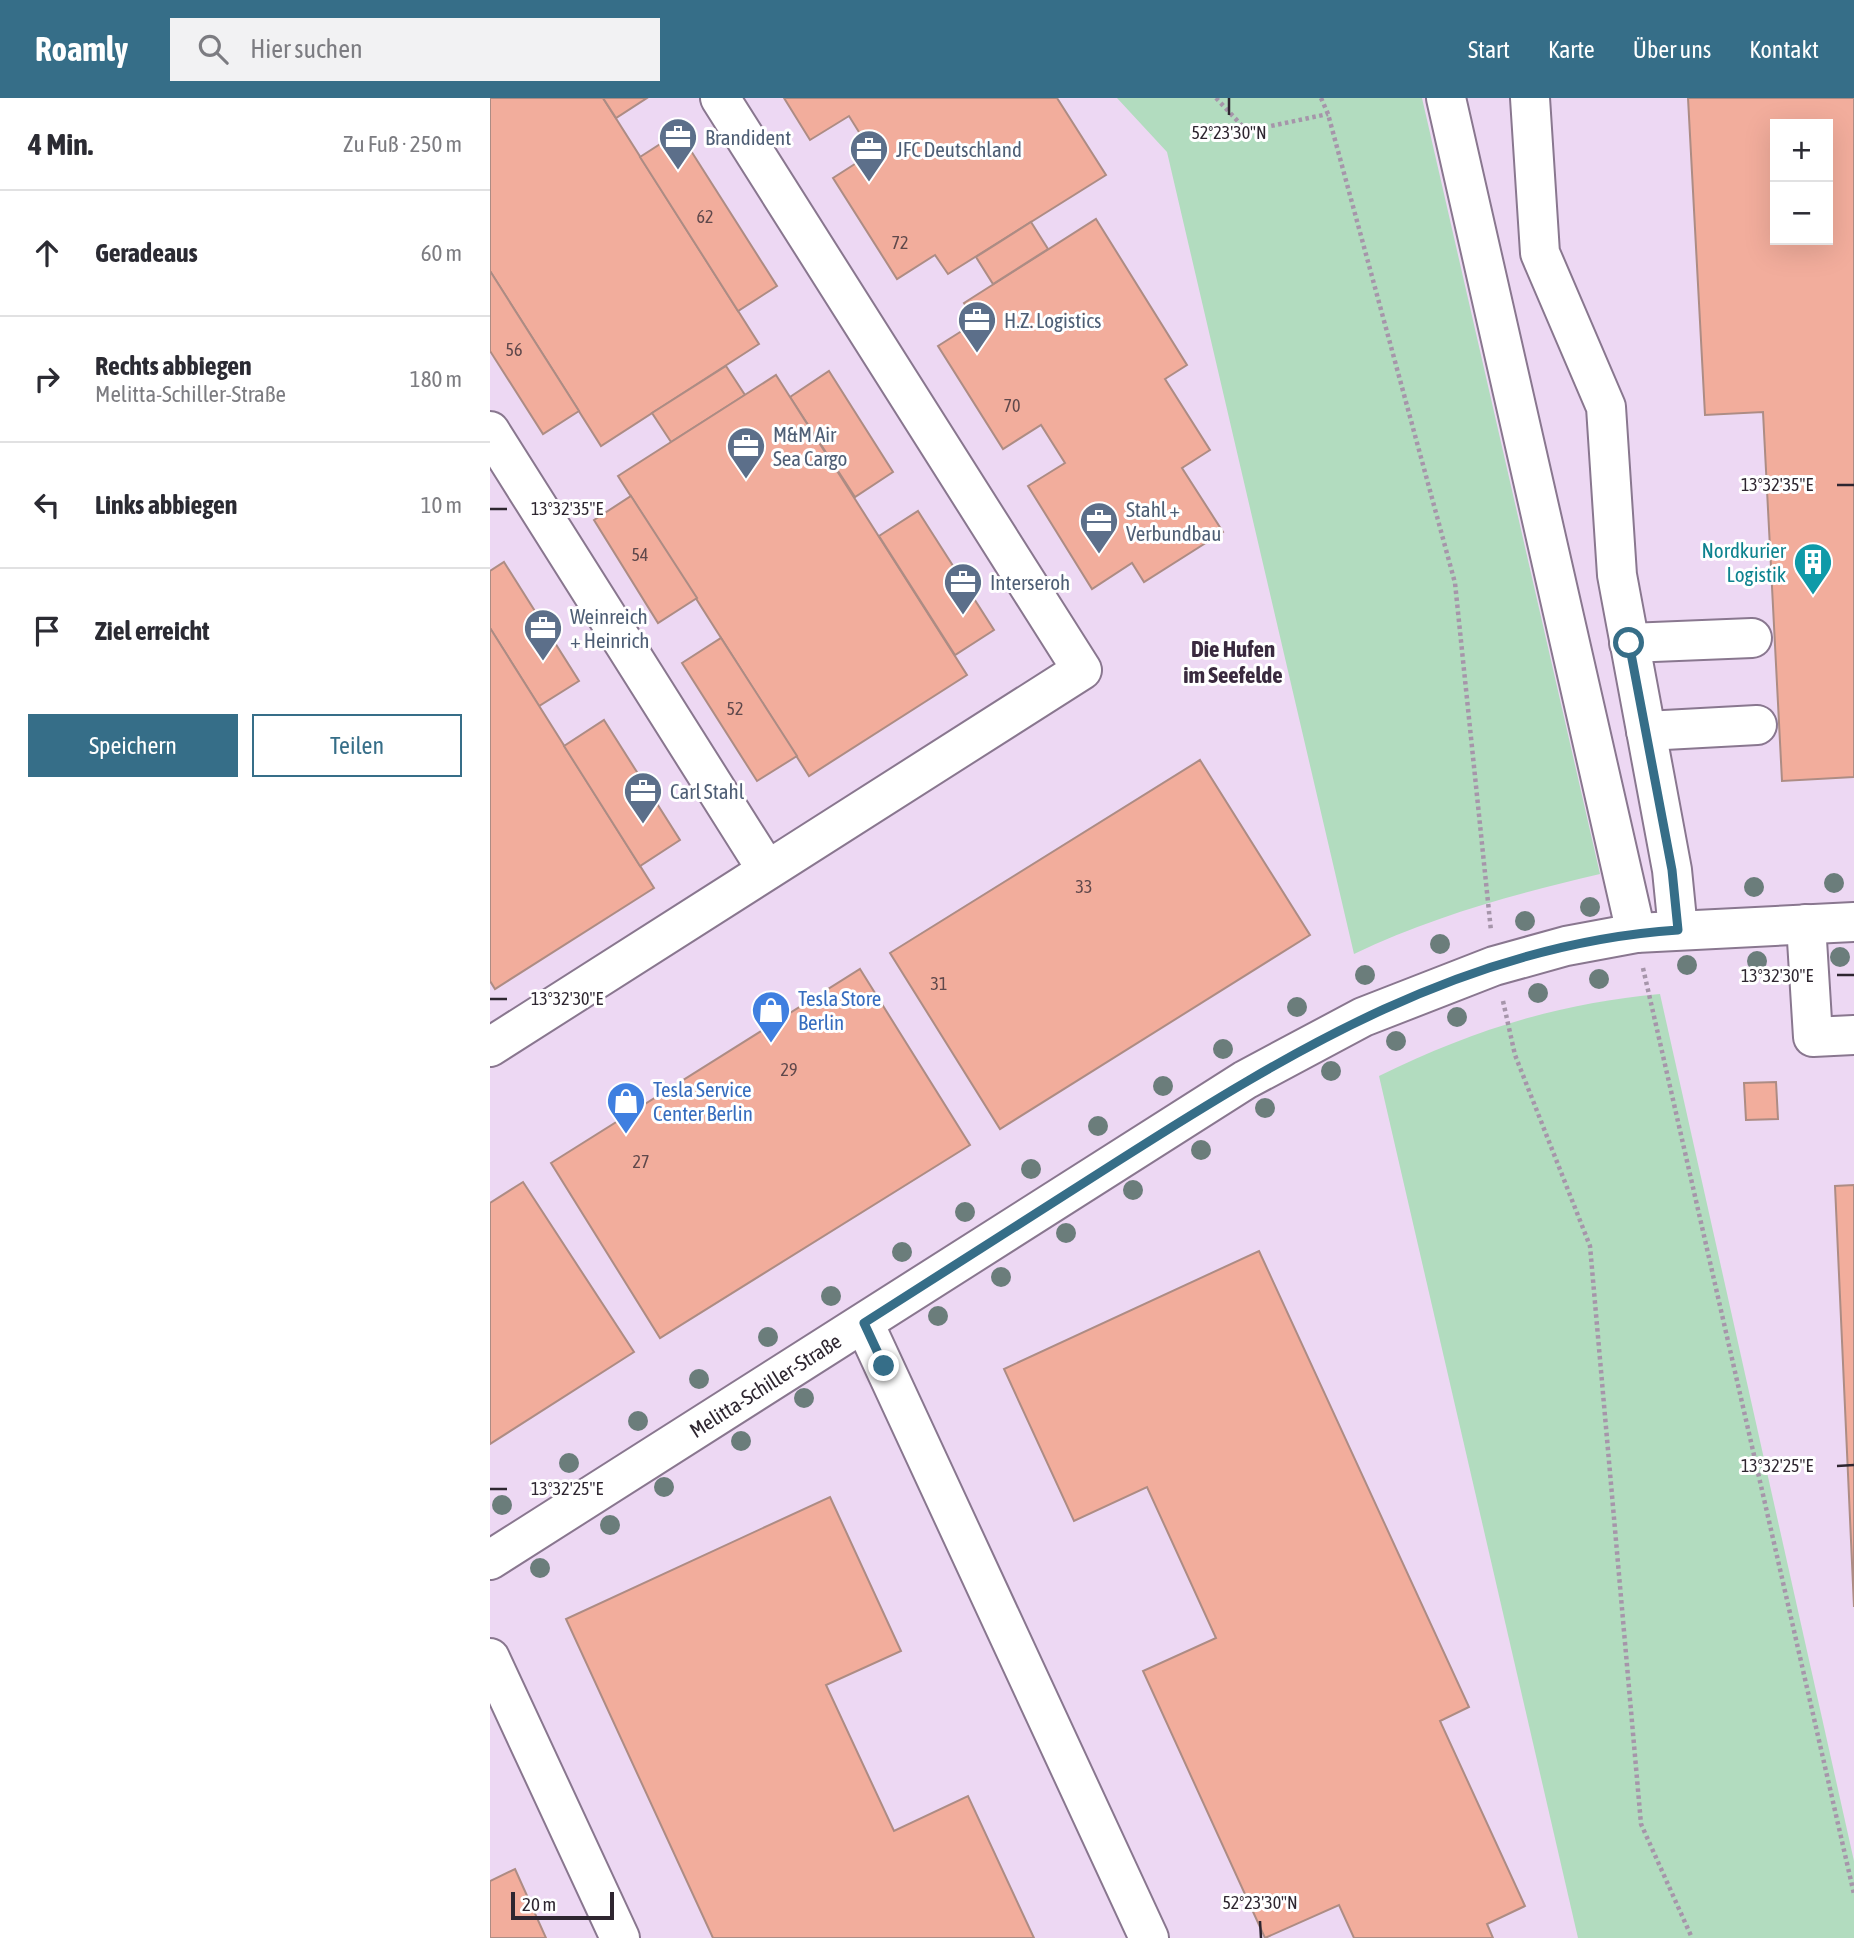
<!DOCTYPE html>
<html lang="de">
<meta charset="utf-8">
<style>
body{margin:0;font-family:"Asap Condensed",sans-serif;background:#f2f2f3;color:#2b2b33}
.controls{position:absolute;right:21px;top:21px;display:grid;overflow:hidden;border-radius:0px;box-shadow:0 7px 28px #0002}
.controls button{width:63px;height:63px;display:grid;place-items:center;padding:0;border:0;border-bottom:2px solid #e1e1e2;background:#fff;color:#2b2b33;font:35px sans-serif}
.scale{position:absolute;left:21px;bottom:18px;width:103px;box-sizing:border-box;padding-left:7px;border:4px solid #2e2630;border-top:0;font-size:19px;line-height:24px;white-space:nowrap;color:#2e2630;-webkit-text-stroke:5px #fff;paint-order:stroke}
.stop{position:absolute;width:21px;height:21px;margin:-16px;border:5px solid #366e88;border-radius:50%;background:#fff}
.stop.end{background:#366e88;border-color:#fff;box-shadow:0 2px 7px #0008}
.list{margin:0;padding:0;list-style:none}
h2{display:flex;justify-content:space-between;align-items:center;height:91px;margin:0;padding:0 28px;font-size:30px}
h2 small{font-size:23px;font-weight:400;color:#7c7c81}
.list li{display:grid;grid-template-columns:46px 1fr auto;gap:21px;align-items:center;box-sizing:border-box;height:126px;padding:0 28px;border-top:2px solid #e1e1e2}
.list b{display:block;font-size:26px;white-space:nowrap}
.list p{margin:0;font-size:23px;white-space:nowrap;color:#7c7c81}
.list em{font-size:23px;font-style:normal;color:#7c7c81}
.actions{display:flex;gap:14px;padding:21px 28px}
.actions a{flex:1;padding:16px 0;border:2px solid #366e88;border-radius:0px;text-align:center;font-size:24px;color:#366e88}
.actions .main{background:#366e88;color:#fff}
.icon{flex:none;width:38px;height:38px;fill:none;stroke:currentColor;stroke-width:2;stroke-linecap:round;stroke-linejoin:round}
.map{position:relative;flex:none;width:1364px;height:1840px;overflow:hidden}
header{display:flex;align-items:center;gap:42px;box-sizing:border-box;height:98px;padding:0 35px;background:#366e88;color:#fff}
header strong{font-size:33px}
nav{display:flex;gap:38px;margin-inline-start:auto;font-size:24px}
.search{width:490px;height:63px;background:#f2f2f3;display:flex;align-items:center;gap:18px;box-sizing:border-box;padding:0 24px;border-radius:0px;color:#7c7c81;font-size:26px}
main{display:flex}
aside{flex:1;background:#fff}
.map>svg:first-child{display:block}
.green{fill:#b2dcbf}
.building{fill:#f2ad9c;stroke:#ad8c84;stroke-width:2;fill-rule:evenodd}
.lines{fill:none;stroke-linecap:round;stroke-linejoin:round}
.minor-casing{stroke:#89778f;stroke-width:42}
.path{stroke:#a695aa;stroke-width:4.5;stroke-dasharray:3.5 3.5;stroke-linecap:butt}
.minor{stroke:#fff;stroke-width:38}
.tree{fill:#6b7d7b}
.route{stroke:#366e88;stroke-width:9}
.ticks{fill:none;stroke:#2e2630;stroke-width:2.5}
.labels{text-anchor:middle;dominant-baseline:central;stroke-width:6;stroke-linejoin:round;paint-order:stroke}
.number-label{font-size:18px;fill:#5f484b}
.service-label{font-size:21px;fill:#4e5e75;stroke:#fff;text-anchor:start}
.culture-label{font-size:21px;fill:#0d838f;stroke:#fff;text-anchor:end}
.shop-label{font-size:21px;fill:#366cbe;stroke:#fff;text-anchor:start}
.street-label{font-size:21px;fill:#2e2630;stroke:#fff}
.neighbourhood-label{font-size:23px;font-weight:bold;fill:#3a2a3f;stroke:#fff}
.ticks-label{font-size:18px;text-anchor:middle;fill:#2e2630;stroke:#fff;stroke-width:6;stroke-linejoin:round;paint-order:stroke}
</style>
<header>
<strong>Roamly</strong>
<div class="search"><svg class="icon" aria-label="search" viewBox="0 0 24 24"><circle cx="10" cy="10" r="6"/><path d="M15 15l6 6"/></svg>Hier suchen</div>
<nav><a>Start</a><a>Karte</a><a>Über uns</a><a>Kontakt</a></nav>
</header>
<main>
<aside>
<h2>4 Min.<small>Zu Fuß · 250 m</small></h2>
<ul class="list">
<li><svg class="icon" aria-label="ahead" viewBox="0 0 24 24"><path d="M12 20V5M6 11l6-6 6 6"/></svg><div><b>Geradeaus</b></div><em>60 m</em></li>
<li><svg class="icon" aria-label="right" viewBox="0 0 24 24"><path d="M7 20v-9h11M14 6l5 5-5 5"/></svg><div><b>Rechts abbiegen</b><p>Melitta-Schiller-Straße</p></div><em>180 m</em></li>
<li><svg class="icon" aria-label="left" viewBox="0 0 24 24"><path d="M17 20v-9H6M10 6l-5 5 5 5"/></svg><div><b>Links abbiegen</b></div><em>10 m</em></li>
<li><svg class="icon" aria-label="arrive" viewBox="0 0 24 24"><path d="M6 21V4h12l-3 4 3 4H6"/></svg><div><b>Ziel erreicht</b></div></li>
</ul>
<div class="actions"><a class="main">Speichern</a><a>Teilen</a></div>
</aside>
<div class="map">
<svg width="1364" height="1840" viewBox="0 0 1364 1840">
<rect width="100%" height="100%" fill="#edd8f3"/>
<g class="green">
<path d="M627 0H932L1110 776C1025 796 943 818 864 856L677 54Z"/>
<path d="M1170 896 1364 1763V1840H1088L889 978C983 932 1066 906 1170 896Z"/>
</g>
<g class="building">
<polygon points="0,0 113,0 269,246 111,348 0,173"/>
<polygon points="113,0 157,0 126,20"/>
<polygon points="294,0 567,0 616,77 458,176 445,157 407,181 343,80 382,55 359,18 320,42"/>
<path d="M1198 0H1364V679L1292 683 1273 314 1215 317ZM1285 26H1338V142H1285Z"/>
<polygon points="189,34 287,188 248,213 150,59"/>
<polygon points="606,121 697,267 675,281 720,352 692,370 733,434 654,484 642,465 602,491 538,388 575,365 551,327 513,351 448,248 486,224 474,205"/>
<polygon points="541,124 558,151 503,186 486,159"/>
<polygon points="0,173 89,313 53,336 0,253"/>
<polygon points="236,268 255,297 181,344 162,315"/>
<polygon points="339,273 403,374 365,399 300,299"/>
<polygon points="286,277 477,577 319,678 128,378"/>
<polygon points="141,398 207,500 168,525 104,422"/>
<polygon points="428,413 504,532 465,557 389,438"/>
<polygon points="14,464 89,583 49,608 0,530 0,473"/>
<polygon points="0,530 164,790 5,891 0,883"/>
<polygon points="231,540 307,658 267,683 192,565"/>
<polygon points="114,622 190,742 150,768 74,648"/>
<polygon points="710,662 820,837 510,1031 400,855"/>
<polygon points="370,871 480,1047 170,1240 61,1065"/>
<polygon points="1286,984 1288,1021 1256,1022 1254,985"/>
<polygon points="33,1084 144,1254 0,1346 0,1105"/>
<polygon points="1364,1087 1364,1509 1345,1088"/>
<polygon points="769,1153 979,1609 950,1623 1035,1808 997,1826 1003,1840 864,1840 849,1807 775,1840 653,1573 726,1540 657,1389 584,1423 514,1271"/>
<polygon points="340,1399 411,1553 336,1587 404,1733 478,1698 544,1840 223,1840 76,1521"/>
<polygon points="25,1771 56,1840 0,1840 0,1783"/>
</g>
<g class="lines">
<g class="minor-casing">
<g id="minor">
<polyline points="956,0 1146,835"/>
<polyline points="1040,0 1050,155 1116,309 1127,477 1182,772 1188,832"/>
<polyline points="0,333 277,772"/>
<polyline points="1139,545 1262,540"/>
<polyline points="1156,633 1267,627"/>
<polyline points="1316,826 1323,939 1364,937"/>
<polyline points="0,949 592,572 230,0"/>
<polyline points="374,1225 659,1840"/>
<path id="s1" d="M0 1462 755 982 873 919 1004 868 1076 848 1146 835 1364 824"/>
<polyline points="0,1560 130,1840"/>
</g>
</g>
<g class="path">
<polyline points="726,0 757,33 838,16"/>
<polyline points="831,0 838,16 965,485 1001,833"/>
<polyline points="1153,870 1364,1796"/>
<polyline points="1013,903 1025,957 1100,1148 1151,1726 1202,1840"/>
</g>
<use href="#minor" class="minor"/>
</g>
<g class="tree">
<circle cx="1344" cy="785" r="10"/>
<circle cx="1264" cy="789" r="10"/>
<circle cx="1100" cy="809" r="10"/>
<circle cx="1035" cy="823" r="10"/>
<circle cx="950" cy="846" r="10"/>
<circle cx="1350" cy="859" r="10"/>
<circle cx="1267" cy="863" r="10"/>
<circle cx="1197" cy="867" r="10"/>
<circle cx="875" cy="877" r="10"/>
<circle cx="1109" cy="881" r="10"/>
<circle cx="1048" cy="895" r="10"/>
<circle cx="807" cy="909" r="10"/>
<circle cx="967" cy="919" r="10"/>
<circle cx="906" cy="943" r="10"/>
<circle cx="733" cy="951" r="10"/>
<circle cx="841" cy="973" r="10"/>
<circle cx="673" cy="988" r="10"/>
<circle cx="775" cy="1010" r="10"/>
<circle cx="608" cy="1028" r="10"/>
<circle cx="711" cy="1052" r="10"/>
<circle cx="541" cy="1071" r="10"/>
<circle cx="643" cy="1092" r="10"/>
<circle cx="475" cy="1114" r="10"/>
<circle cx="576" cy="1135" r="10"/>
<circle cx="412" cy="1154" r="10"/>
<circle cx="511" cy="1179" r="10"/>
<circle cx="341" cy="1198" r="10"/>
<circle cx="448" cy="1218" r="10"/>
<circle cx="278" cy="1239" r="10"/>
<circle cx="209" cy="1281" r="10"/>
<circle cx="314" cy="1300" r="10"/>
<circle cx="148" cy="1323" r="10"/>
<circle cx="251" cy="1343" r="10"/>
<circle cx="79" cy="1365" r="10"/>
<circle cx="174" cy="1389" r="10"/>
<circle cx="12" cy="1407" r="10"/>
<circle cx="120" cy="1427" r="10"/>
<circle cx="50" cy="1470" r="10"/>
</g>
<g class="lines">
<path class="route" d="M394 1268 374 1225C459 1171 543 1117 628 1063 802 952 977 846 1188 832L1182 772 1139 545"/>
</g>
<path class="ticks" d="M739 0V17M1347 387H1364M0 411H17M1347 877H1364M0 901H17M1347 1368 1364 1367M0 1391H17M770 1823 771 1840"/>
<defs>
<g id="office-pin" transform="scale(2.0125)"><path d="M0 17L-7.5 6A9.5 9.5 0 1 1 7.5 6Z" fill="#5c6f8a" stroke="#fff"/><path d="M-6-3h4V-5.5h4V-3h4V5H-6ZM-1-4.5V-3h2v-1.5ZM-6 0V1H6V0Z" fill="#fff"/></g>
<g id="building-pin" transform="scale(2.0125)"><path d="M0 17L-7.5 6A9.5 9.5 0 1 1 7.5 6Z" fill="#0f9aa8" stroke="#fff"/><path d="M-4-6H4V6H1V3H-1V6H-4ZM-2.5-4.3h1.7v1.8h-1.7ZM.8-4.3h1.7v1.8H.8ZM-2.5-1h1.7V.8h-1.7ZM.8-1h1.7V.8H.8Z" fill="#fff"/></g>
<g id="shop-pin" transform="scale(2.0125)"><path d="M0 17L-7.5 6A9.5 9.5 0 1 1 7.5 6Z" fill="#3f7fe0" stroke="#fff"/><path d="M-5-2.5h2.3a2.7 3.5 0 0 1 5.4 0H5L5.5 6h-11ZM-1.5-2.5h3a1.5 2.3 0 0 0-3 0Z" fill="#fff"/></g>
</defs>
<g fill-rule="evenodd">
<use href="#office-pin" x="188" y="39"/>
<use href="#office-pin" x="379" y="51"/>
<use href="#office-pin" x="487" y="222"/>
<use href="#office-pin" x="256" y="348"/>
<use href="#office-pin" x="609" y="423"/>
<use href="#building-pin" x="1323" y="464"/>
<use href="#office-pin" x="473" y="484"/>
<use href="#office-pin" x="53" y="530"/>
<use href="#office-pin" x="153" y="693"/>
<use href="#shop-pin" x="281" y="912"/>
<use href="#shop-pin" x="136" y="1003"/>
</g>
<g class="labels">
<g class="number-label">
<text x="215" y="118">62</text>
<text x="410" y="144">72</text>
<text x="24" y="251">56</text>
<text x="522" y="307">70</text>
<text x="150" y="456">54</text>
<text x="245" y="610">52</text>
<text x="594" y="788">33</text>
<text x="449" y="885">31</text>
<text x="299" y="971">29</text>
<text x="151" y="1063">27</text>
</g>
<g class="service-label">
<text x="215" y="39">Brandident</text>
<text x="406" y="51">JFC Deutschland</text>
<text x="514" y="222">H.Z. Logistics</text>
<text x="283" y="336">M&amp;M Air<tspan x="283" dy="24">Sea Cargo</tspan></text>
<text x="636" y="411">Stahl +<tspan x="636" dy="24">Verbundbau</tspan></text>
<text x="500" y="484">Interseroh</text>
<text x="80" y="518">Weinreich<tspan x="80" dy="24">+ Heinrich</tspan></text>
<text x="180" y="693">Carl Stahl</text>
</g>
<g class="culture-label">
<text x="1296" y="452">Nordkurier<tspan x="1296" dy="24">Logistik</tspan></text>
</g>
<g class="shop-label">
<text x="308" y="900">Tesla Store<tspan x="308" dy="24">Berlin</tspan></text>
<text x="163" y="991">Tesla Service<tspan x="163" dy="24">Center Berlin</tspan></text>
</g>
<g class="street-label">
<text stroke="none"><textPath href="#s1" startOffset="326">Melitta-Schiller-Straße</textPath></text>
</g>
<g class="neighbourhood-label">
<text x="743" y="551">Die Hufen<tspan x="743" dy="26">im Seefelde</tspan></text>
</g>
</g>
<g class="ticks-label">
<text x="739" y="41">52°23'30"N</text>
<text x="1287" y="393">13°32'35"E</text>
<text x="77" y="417">13°32'35"E</text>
<text x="1287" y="884">13°32'30"E</text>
<text x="77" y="907">13°32'30"E</text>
<text x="1287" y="1374">13°32'25"E</text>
<text x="77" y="1397">13°32'25"E</text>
<text x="770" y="1811">52°23'30"N</text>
</g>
</svg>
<div class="controls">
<button>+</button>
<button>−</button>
</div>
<div class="scale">20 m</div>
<div class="stop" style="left:1139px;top:545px"></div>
<div class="stop end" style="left:394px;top:1268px"></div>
</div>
</main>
